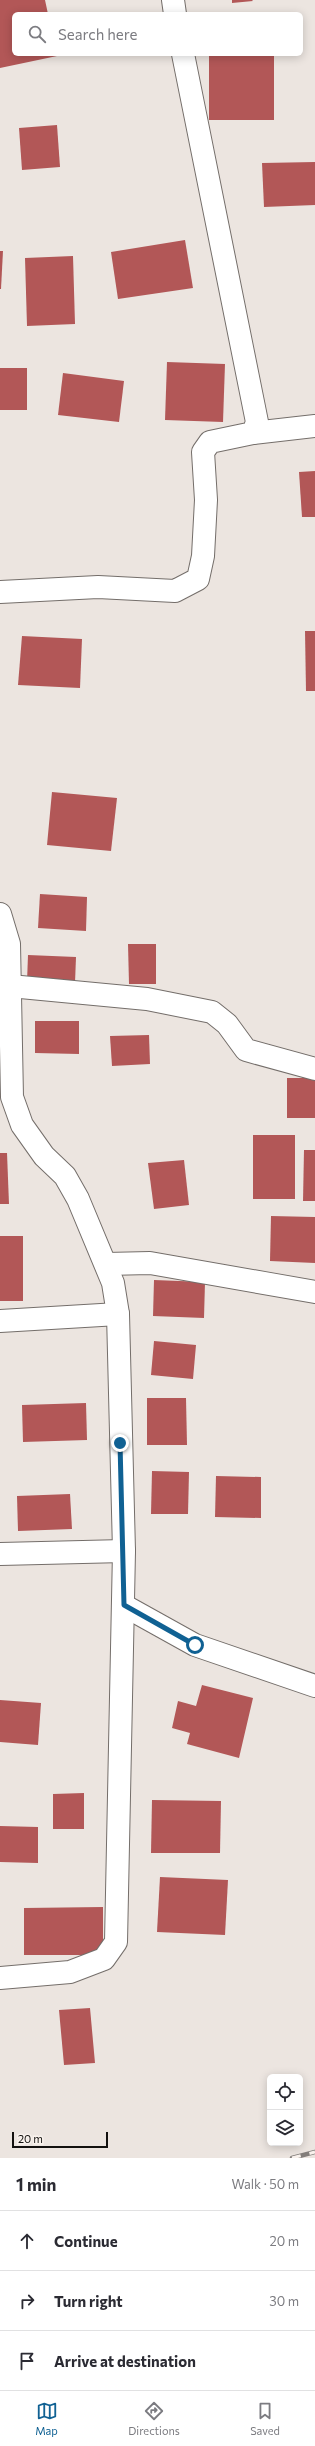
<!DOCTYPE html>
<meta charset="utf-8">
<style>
body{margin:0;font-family:Commissioner,sans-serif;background:#f2f2f3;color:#2b2b33}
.controls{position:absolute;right:12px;bottom:12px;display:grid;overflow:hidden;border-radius:6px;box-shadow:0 2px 10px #0003}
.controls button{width:36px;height:36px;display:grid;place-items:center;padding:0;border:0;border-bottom:1px solid #e1e1e2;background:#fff;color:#2b2b33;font:20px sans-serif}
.scale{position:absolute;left:12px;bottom:10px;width:96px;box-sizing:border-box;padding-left:4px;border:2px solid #13110f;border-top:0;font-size:11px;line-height:14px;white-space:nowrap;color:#13110f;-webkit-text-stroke:3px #f9f2ed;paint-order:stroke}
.stop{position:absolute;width:12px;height:12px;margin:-9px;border:3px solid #106193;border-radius:50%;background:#fff}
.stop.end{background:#106193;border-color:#fff;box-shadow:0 1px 4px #0008}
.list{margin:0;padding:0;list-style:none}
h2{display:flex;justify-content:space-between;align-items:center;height:52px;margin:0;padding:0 16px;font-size:17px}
h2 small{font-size:13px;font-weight:400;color:#7c7c81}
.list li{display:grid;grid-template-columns:26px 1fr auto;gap:12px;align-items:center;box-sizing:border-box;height:60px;padding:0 16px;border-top:1px solid #e1e1e2}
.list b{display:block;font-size:15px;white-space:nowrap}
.list em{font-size:13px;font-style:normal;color:#7c7c81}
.icon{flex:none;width:22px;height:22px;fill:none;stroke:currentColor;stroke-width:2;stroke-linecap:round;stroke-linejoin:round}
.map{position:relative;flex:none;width:315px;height:2158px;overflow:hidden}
.search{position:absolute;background:#fff;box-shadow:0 2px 10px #0003;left:12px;right:12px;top:12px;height:44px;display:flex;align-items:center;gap:10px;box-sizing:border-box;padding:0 14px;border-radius:6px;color:#7c7c81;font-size:15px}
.sheet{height:232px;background:#fff}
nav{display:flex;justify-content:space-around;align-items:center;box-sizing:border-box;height:56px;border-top:1px solid #e1e1e2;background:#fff;font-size:11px;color:#7c7c81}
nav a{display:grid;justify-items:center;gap:2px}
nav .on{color:#106193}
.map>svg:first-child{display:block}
.building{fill:#b25757}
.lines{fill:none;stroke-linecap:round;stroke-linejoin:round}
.minor-casing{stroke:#746e6a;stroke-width:24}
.minor{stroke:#fff;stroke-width:22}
.rail-casing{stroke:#837e7b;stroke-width:4.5}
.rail{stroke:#f9f2ed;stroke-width:3;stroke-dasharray:9;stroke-linecap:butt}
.route{stroke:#106193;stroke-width:5}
</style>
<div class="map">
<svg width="315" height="2158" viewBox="0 0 315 2158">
<rect width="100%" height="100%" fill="#ece5e0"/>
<g class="building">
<polygon points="0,0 45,0 48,14 14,14 14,54 57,54 57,56 0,68"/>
<polygon points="232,0 252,0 253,1 232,3"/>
<rect x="209" y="54" width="65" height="66"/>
<polygon points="57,125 60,167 22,170 19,128"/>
<polygon points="315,162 315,205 264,207 262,163"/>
<polygon points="185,240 193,288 118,299 111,252"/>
<polygon points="0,251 3,251 1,289 0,289"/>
<polygon points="73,256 75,324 27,326 25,258"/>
<polygon points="167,362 225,364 223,422 165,420"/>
<rect x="0" y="368" width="27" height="42"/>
<polygon points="63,373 124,381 119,422 58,415"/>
<polygon points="315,471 315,517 302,517 299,472"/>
<polygon points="305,631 315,631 315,691 306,691"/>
<polygon points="22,636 82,639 80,688 18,685"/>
<polygon points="52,792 117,798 111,851 47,845"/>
<polygon points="40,894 87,897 86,931 38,928"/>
<polygon points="128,944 156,944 156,984 129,984"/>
<polygon points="28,955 76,957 75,983 27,982"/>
<polygon points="35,1021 79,1021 79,1054 35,1053"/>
<polygon points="149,1035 150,1064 112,1066 110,1036"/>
<rect x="287" y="1078" width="28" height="40"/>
<rect x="253" y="1135" width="42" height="64"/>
<polygon points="304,1150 315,1150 315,1201 303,1201"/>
<polygon points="0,1153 7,1153 9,1204 0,1204"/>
<polygon points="184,1160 189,1205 154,1209 148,1163"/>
<polygon points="271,1216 315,1217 315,1263 270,1261"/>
<rect x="0" y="1236" width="23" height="65"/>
<polygon points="154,1280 205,1282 204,1318 153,1316"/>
<polygon points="154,1341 196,1345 193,1379 151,1375"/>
<polygon points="147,1398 186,1398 187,1445 147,1445"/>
<polygon points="86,1403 87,1440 23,1442 22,1405"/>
<polygon points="152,1471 189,1472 188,1514 151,1514"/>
<polygon points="216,1476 261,1477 261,1518 215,1517"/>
<polygon points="70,1494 72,1529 18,1531 17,1496"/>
<polygon points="202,1685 253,1698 239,1758 187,1744 190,1733 172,1728 178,1701 196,1706"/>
<polygon points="0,1700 41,1703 38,1745 0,1742"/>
<polygon points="84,1793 84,1829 53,1829 53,1794"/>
<polygon points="152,1800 221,1801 220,1853 151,1853"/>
<polygon points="0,1826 38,1827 38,1863 0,1862"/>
<polygon points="160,1877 228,1880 225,1935 157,1932"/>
<polygon points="103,1907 103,1955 24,1955 24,1908"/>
<polygon points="90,2008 95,2063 64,2065 59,2010"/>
</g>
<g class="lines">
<g class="minor-casing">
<g id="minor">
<polyline points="173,0 175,14"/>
<polyline points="253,433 315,426"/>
<polyline points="0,592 98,587 175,591 198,579 203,556 206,500 203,452 210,442 253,433 257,422 183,54"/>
<polyline points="0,914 9,944 12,1097 22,1125 44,1156 65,1176 78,1199 113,1283 118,1314 124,1551 116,1942 104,1959 70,1972 0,1978"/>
<polyline points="10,986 147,999 212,1012 227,1024 246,1050 315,1069"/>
<polyline points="106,1264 150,1263 315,1292"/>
<polyline points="0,1321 118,1314"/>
<polyline points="0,1554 124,1551"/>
<polyline points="123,1605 195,1645 315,1686"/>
</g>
</g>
<use href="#minor" class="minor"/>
<g class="rail-casing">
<polyline id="rail" points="292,2158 315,2152"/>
</g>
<use href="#rail" class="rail"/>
</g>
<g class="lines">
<polyline class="route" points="120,1443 124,1605 195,1645"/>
</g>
</svg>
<div class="controls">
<button><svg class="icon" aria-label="locate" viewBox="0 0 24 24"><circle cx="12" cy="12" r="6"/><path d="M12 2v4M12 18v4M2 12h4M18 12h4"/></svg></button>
<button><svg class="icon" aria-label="layers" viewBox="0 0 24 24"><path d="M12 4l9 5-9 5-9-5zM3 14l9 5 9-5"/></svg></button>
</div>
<div class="scale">20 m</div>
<div class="stop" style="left:195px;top:1645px"></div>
<div class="stop end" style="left:120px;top:1443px"></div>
<div class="search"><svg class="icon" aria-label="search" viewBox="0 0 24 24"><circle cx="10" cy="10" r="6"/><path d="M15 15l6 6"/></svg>Search here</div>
</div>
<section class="sheet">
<h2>1 min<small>Walk · 50 m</small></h2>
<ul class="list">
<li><svg class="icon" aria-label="ahead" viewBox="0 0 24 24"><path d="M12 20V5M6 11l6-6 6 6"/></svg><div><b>Continue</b></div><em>20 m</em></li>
<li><svg class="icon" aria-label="right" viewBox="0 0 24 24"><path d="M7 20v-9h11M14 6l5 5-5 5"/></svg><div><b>Turn right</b></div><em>30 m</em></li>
<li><svg class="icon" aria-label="arrive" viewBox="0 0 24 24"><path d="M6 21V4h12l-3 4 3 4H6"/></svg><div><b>Arrive at destination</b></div></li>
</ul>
</section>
<nav>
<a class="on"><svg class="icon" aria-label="map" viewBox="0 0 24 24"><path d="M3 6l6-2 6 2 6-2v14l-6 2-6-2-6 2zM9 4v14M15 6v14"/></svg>Map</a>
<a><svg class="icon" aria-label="directions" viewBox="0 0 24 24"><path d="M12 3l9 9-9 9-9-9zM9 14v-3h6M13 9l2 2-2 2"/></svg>Directions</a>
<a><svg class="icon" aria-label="saved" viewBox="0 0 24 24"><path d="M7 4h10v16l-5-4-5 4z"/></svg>Saved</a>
</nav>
